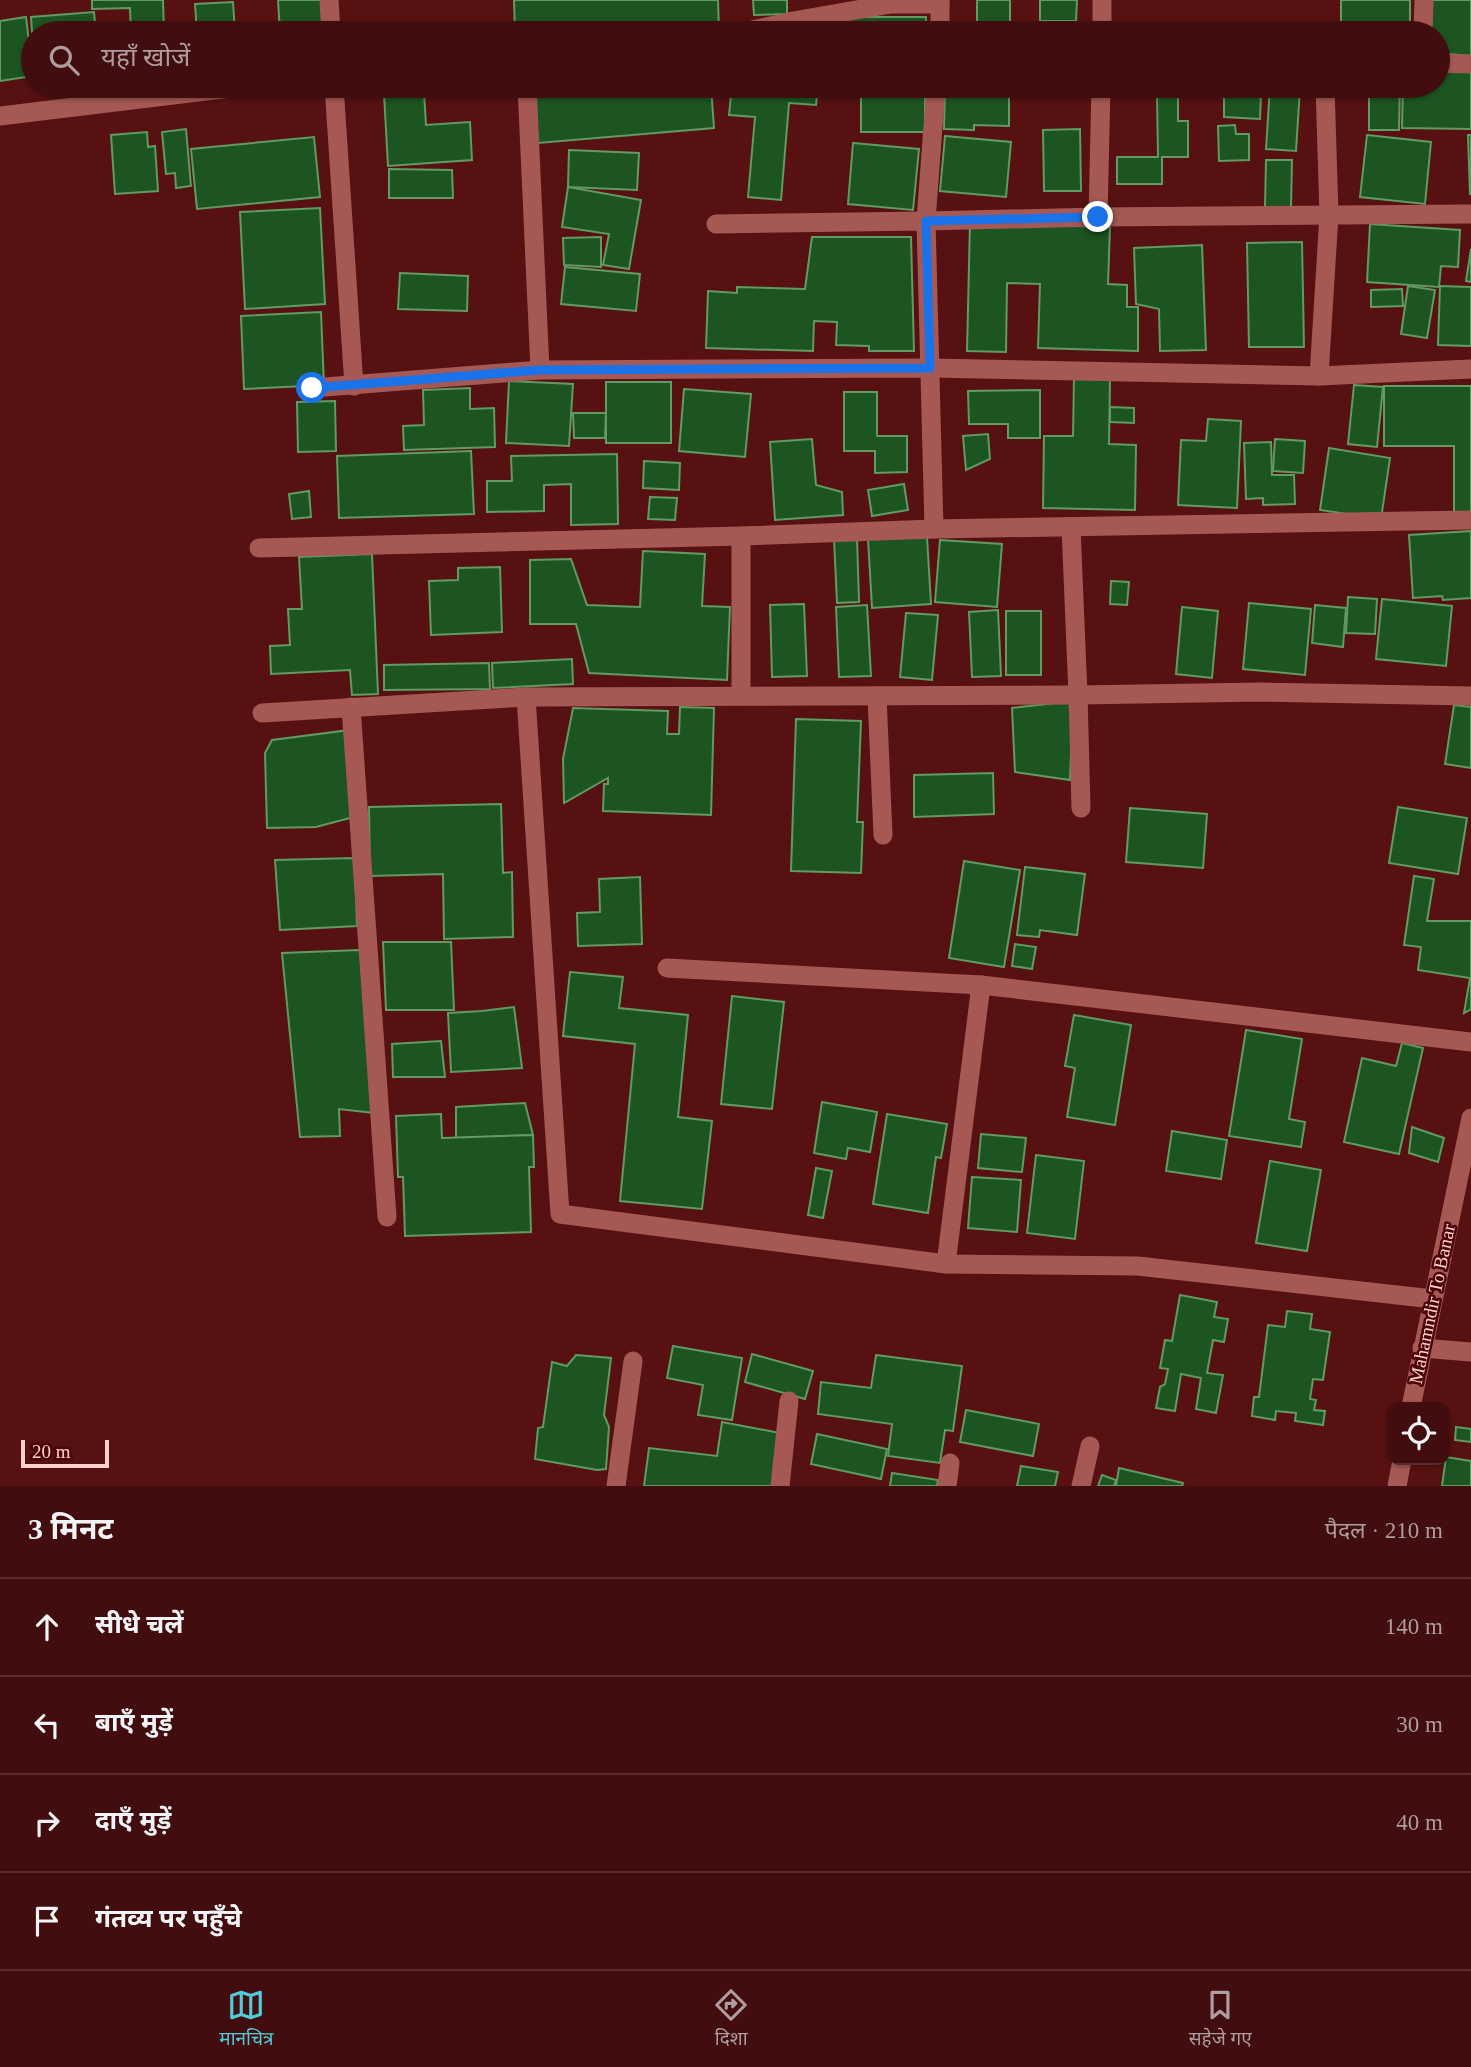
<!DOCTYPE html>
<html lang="hi">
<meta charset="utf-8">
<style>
body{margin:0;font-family:"Times New Roman","Noto Sans Devanagari",serif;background:#481617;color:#f1f3f6}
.controls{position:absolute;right:21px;bottom:21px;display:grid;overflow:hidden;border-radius:14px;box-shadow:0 2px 5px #0004}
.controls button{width:63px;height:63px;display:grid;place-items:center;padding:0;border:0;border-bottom:2px solid #5a2d2e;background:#410d0e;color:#f1f3f6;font:35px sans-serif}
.scale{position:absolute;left:21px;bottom:18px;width:88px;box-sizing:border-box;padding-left:7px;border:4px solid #ffd2ce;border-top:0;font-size:19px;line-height:24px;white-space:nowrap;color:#ffd2ce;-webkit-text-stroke:5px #4b0308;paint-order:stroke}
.stop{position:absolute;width:21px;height:21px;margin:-16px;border:5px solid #1a73e8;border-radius:50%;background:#fff}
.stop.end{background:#1a73e8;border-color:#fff;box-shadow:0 2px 7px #0008}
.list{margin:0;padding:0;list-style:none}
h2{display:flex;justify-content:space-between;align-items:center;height:91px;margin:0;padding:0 28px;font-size:30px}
h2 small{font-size:23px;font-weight:400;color:#ae9c9e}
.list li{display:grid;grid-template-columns:46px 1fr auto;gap:21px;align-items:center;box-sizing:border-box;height:98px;padding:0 28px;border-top:2px solid #5a2d2e}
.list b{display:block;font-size:26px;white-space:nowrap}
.list em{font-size:23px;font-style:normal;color:#ae9c9e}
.icon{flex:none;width:38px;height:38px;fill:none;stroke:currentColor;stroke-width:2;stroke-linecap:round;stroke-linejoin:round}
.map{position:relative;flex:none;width:1471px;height:1486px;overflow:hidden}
.search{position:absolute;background:#410d0e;box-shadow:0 2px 5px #0004;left:21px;right:21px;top:21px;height:77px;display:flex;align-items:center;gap:18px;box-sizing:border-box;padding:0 24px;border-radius:38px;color:#ae9c9e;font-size:26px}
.sheet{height:483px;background:#410d0e}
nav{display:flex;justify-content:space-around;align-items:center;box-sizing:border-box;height:98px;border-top:2px solid #5a2d2e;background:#410d0e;font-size:19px;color:#ae9c9e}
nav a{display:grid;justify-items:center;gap:4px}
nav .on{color:#52cbd8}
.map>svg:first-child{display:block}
.building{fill:#1c5521;stroke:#619a62;stroke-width:2}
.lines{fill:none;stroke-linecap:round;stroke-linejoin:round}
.minor{stroke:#a65954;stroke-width:19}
.route{stroke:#1a73e8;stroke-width:9}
.labels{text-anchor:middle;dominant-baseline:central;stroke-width:5;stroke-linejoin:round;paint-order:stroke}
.street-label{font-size:19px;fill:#ffd2ce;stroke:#4b0308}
</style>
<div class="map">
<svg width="1471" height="1486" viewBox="0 0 1471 1486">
<rect width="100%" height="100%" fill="#571112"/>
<g class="building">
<polygon points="92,0 163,0 164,33 131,33 130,8 92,9"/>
<polygon points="278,0 321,0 323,33 280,33"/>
<polygon points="514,0 718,0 719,33 634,33 634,28 515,32"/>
<polygon points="753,0 787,0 787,14 754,15"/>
<rect x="977" y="0" width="33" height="33"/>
<polygon points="1040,0 1077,0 1076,21 1040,21"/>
<rect x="1341" y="0" width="69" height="33"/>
<polygon points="1431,0 1471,0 1471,56 1438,53 1438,33 1428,33"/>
<polygon points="233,2 235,33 197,33 195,4"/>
<polygon points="94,12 96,33 33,33 33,47 31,17"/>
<polygon points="26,17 33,76 0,81 0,21"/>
<rect x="824" y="17" width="102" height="16"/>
<rect x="1043" y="31" width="35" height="2"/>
<polygon points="1438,67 1471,68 1471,129 1402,128 1403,86 1438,86"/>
<polygon points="534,86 711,86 714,128 538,143"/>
<polygon points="732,86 818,86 816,105 789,103 781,200 748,197 755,117 729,115"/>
<polygon points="824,86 925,86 925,132 861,132 861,94 823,94"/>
<polygon points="945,86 1009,86 1009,126 974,125 974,130 944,129"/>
<polygon points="1270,86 1300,88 1296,151 1266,149"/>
<polygon points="1369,86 1400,86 1399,130 1369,130"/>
<polygon points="1224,91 1261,93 1260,119 1224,117"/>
<polygon points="424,92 426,125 470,122 472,160 388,166 384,94"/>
<polygon points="1178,94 1178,121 1188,121 1188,157 1162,157 1162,184 1117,184 1117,157 1158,157 1157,95"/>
<polygon points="1235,125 1236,134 1249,134 1249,160 1219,161 1218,126"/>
<polygon points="186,129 191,186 176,188 175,173 166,174 162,132"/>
<polygon points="1080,129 1081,191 1044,191 1043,130"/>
<polygon points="147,132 148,147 155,146 158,191 115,194 111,135"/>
<polygon points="1367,135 1431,142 1425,204 1360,197"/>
<polygon points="1468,135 1471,135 1471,194 1470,194"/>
<polygon points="945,136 1011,142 1006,197 940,191"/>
<polygon points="314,137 320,197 197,209 191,149"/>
<polygon points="853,143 919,149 913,210 848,204"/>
<polygon points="569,150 639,153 637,190 568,187"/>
<polygon points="1266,160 1292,160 1291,207 1265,207"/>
<polygon points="389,169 452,170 453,198 389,198"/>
<polygon points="568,187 641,200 629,269 603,265 609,234 562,227"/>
<polygon points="320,208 325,304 245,309 240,212"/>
<polygon points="970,223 1110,227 1108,284 1127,285 1127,307 1138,307 1138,351 1038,348 1040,284 1007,283 1006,352 967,351"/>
<polygon points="1370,224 1460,230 1458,267 1441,266 1439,287 1367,282"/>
<polygon points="601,237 601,267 564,265 563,238"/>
<polygon points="812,237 911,237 914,351 869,351 869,346 836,345 837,322 814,321 813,351 706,348 708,291 737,293 737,287 805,289"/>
<polygon points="1302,242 1304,347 1249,347 1247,243"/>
<polygon points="1202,245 1206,350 1160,351 1159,309 1136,304 1134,248"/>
<polygon points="1471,249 1471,282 1466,281"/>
<polygon points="565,267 640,274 636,311 561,304"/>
<polygon points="400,273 468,276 467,311 398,309"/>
<polygon points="1408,286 1435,290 1427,338 1401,334"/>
<polygon points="1440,286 1471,287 1471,346 1438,345"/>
<polygon points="1402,289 1403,306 1371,307 1371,290"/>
<polygon points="321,312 324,385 244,389 241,316"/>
<polygon points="1074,377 1110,377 1109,444 1136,445 1135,510 1043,508 1044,436 1073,436"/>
<polygon points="509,381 573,384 569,446 506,443"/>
<rect x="606" y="382" width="65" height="61"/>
<polygon points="1354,385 1383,387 1377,447 1348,444"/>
<polygon points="1384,386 1471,386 1471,517 1454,517 1454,446 1384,446"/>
<polygon points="470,388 470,409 494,408 495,447 404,450 403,426 424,425 423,390"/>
<polygon points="684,389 751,394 745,457 679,451"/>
<polygon points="1040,390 1040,438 1008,438 1008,424 969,424 968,391"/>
<polygon points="844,392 877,392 877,436 907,436 907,472 875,473 875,451 844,451"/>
<polygon points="335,401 336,451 298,452 297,402"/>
<polygon points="1110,407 1134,408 1134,423 1110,422"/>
<polygon points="573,413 606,413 605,438 574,438"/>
<polygon points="1208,419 1241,421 1237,508 1178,505 1181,440 1206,441"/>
<polygon points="988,434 990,459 966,470 963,436"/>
<polygon points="812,439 816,485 842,492 843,515 775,520 770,442"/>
<polygon points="1275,439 1305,441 1303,473 1273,471"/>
<polygon points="1271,442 1272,475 1294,475 1295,504 1263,505 1263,498 1246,499 1244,443"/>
<polygon points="1329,448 1390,458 1381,519 1320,510"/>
<polygon points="471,451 474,514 339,518 337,456"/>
<polygon points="617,454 618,524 571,525 571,484 544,485 544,511 487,512 487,481 512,481 511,456"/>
<polygon points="644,461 680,463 679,490 643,488"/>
<polygon points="904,484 908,510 872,516 868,490"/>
<polygon points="309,491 311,517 292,519 289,494"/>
<polygon points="650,497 677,498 675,520 648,519"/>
<polygon points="1471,531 1471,598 1443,600 1442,596 1413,598 1409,535"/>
<polygon points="927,537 931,604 872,608 868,539"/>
<polygon points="857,538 859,602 837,603 834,539"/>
<polygon points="940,540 1002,544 997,607 935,602"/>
<polygon points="643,551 705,554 702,606 730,607 727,680 589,673 576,624 530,624 530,560 571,559 587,605 640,607"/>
<polygon points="372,554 378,694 352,695 350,670 271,674 270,646 290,645 288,609 302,609 299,557"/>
<polygon points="500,567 502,632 431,635 429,581 458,580 458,568"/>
<polygon points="1111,581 1129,582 1127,605 1110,604"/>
<polygon points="1348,597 1377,599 1375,634 1346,633"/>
<polygon points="1382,599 1452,606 1446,666 1376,659"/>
<polygon points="1249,603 1311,609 1305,675 1243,669"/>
<polygon points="804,604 807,676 772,677 770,605"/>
<polygon points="867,605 871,676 839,677 836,607"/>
<polygon points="1315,605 1346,608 1343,647 1312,643"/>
<polygon points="1182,607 1218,611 1212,678 1176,674"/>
<polygon points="998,610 1001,676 972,677 969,612"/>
<rect x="1006" y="611" width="35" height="64"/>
<polygon points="906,613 938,615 932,680 900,677"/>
<polygon points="572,659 573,684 493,688 492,663"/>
<polygon points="489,663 490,689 384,690 384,665"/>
<polygon points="1073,701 1070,780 1015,772 1012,708"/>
<polygon points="1454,705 1471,707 1471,768 1445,764"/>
<polygon points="680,707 714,708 711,815 603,811 604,784 608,784 608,778 564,803 563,759 573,708 668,711 667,734 679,734"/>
<polygon points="796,719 861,721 857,822 863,822 861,873 791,871"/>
<polygon points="350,730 350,818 316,827 267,828 265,753 272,740"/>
<polygon points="993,773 994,814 914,817 914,775"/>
<polygon points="501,804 503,873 512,872 513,937 444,939 443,874 370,876 369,807"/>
<polygon points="1398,807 1467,818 1458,874 1389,863"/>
<polygon points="1130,808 1207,814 1203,868 1126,862"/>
<polygon points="355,858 357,926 280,930 275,860"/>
<polygon points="964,861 1020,870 1004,967 949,958"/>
<polygon points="1025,867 1085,874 1077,935 1040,930 1039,937 1017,935"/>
<polygon points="1414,876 1434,879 1427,921 1471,921 1471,1009 1464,1013 1470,978 1418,970 1421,947 1404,945"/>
<polygon points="640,877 642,944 578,946 577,913 600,912 599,879"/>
<polygon points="383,942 451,942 454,1010 386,1010"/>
<polygon points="1015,944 1036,947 1032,969 1012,966"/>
<polygon points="360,950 375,1113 339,1109 340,1136 300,1137 282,953"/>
<polygon points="570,972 623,977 619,1008 688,1015 678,1117 712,1121 702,1209 620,1201 635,1044 563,1036"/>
<polygon points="732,996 784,1002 772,1109 721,1104"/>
<polygon points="514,1007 522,1068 451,1072 448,1013 482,1011"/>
<polygon points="1074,1015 1131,1025 1115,1125 1067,1117 1075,1068 1065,1066"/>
<polygon points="1246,1030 1302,1039 1289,1119 1305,1122 1301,1147 1229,1136"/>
<polygon points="441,1041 445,1077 393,1077 392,1044"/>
<polygon points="1402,1043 1423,1048 1399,1154 1344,1142 1362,1058 1396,1066"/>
<polygon points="822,1102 877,1112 870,1152 848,1148 846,1159 814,1153"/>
<polygon points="525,1103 533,1135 456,1138 456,1107"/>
<polygon points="441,1114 442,1138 533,1135 534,1167 529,1167 531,1232 405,1236 403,1177 398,1177 396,1116"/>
<polygon points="887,1114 947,1124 941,1158 936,1157 928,1213 873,1204"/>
<polygon points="1412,1127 1444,1138 1438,1162 1409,1153"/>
<polygon points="1172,1131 1227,1140 1221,1179 1166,1171"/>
<polygon points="981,1134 1026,1138 1022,1172 978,1168"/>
<polygon points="1036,1155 1084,1161 1075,1239 1027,1233"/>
<polygon points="1270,1161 1321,1170 1307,1251 1256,1243"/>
<polygon points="816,1168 832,1171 823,1218 808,1215"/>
<polygon points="972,1177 1021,1180 1017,1232 968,1228"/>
<polygon points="1180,1295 1217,1302 1214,1317 1228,1319 1224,1342 1213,1340 1207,1373 1223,1375 1216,1413 1196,1409 1201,1378 1181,1374 1175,1411 1156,1408 1160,1387 1165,1384 1168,1369 1160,1368 1165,1340 1172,1341"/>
<polygon points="1287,1311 1312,1314 1310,1329 1330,1332 1323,1380 1313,1379 1310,1399 1316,1400 1314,1410 1325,1411 1323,1425 1295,1421 1296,1413 1276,1411 1275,1420 1252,1416 1254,1397 1259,1397 1268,1325 1285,1327"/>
<polygon points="673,1346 742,1358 732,1420 698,1415 703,1385 667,1378"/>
<polygon points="752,1354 813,1371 805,1399 745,1382"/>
<polygon points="576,1355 611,1358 604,1415 609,1427 606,1469 597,1470 535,1459 538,1428 543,1427 552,1362 567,1366"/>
<polygon points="876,1355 962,1366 953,1431 945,1430 940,1463 888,1456 892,1424 818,1414 821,1382 871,1388"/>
<polygon points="966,1410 1039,1424 1033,1456 960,1442"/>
<polygon points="722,1422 780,1433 773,1486 644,1486 649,1448 717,1456"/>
<polygon points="1456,1427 1471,1429 1471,1442 1455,1440"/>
<polygon points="817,1434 887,1449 881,1479 811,1464"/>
<polygon points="1446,1457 1471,1461 1471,1486 1442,1486"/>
<polygon points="1021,1466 1058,1472 1055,1486 1017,1486"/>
<polygon points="1119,1468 1183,1483 1182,1486 1116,1486"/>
<polygon points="892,1473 938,1480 937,1486 890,1486"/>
<polygon points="1102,1475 1116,1480 1114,1486 1098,1486"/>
</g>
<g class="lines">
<g class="minor">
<polyline points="329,0 331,33"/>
<polyline points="1102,0 1102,33"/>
<polyline points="739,33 793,21 891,4 940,4"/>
<polyline points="940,33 940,0"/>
<polyline points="1423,33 1424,0"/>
<polyline points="1438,63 1471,64"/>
<polyline points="334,86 354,386"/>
<polyline points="527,86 540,370"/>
<polyline points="936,86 926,221 1098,217 1101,86"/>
<polyline points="0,116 247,86"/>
<polyline points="1098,217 1471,214"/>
<polyline points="1319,376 1329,215 1325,86"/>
<polyline points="312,388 540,370 930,368 1319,376 1471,369"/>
<polyline points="1071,527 1078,695 1081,808"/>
<polyline points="934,529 1471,520"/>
<polyline points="741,536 741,696"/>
<polyline points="259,548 741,536 934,529 926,221 716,224"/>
<polyline points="877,696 883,835"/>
<polyline points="526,697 560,1214 946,1264 1138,1266 1433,1299"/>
<polyline points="351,707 387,1217"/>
<polyline points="262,713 526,697 1078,695 1261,692 1471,696"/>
<polyline points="667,968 981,985 1471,1042"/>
<polyline points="946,1264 981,985"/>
<polyline points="1422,1348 1471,1352"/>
<polyline points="1411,1407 1471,1118"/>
<polyline points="616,1486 633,1361"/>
<polyline points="780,1486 789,1401"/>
<polyline points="947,1486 950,1463"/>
<polyline points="1081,1486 1090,1446"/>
<polyline points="1397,1486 1402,1460"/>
</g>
</g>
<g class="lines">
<polyline class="route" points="312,388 540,370 930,368 926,221 1098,217"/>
</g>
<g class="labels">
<g class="street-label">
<text transform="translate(1432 1304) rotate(-78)">Mahamndir To Banar</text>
</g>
</g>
</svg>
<div class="controls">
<button><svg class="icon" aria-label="locate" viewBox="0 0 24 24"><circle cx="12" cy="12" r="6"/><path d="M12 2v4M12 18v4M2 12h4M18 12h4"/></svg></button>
</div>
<div class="scale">20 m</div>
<div class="stop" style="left:312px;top:388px"></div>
<div class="stop end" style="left:1098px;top:217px"></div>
<div class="search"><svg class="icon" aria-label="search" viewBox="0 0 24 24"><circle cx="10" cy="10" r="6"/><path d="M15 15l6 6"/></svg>यहाँ खोजें</div>
</div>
<section class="sheet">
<h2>3 मिनट<small>पैदल · 210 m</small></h2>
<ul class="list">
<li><svg class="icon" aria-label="ahead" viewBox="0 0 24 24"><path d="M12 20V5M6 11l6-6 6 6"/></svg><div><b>सीधे चलें</b></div><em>140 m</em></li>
<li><svg class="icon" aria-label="left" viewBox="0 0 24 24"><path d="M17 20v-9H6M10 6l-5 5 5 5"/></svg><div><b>बाएँ मुड़ें</b></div><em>30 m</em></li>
<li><svg class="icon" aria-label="right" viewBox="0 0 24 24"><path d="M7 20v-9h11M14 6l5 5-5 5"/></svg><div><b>दाएँ मुड़ें</b></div><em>40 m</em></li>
<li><svg class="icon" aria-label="arrive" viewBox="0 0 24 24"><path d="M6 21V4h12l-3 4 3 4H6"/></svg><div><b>गंतव्य पर पहुँचे</b></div></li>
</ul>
</section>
<nav>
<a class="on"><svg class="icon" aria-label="map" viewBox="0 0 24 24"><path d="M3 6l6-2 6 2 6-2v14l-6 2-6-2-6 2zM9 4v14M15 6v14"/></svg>मानचित्र</a>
<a><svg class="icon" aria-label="directions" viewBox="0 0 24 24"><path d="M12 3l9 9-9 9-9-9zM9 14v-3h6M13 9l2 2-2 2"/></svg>दिशा</a>
<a><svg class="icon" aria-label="saved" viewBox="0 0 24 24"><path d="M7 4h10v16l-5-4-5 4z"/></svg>सहेजे गए</a>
</nav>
